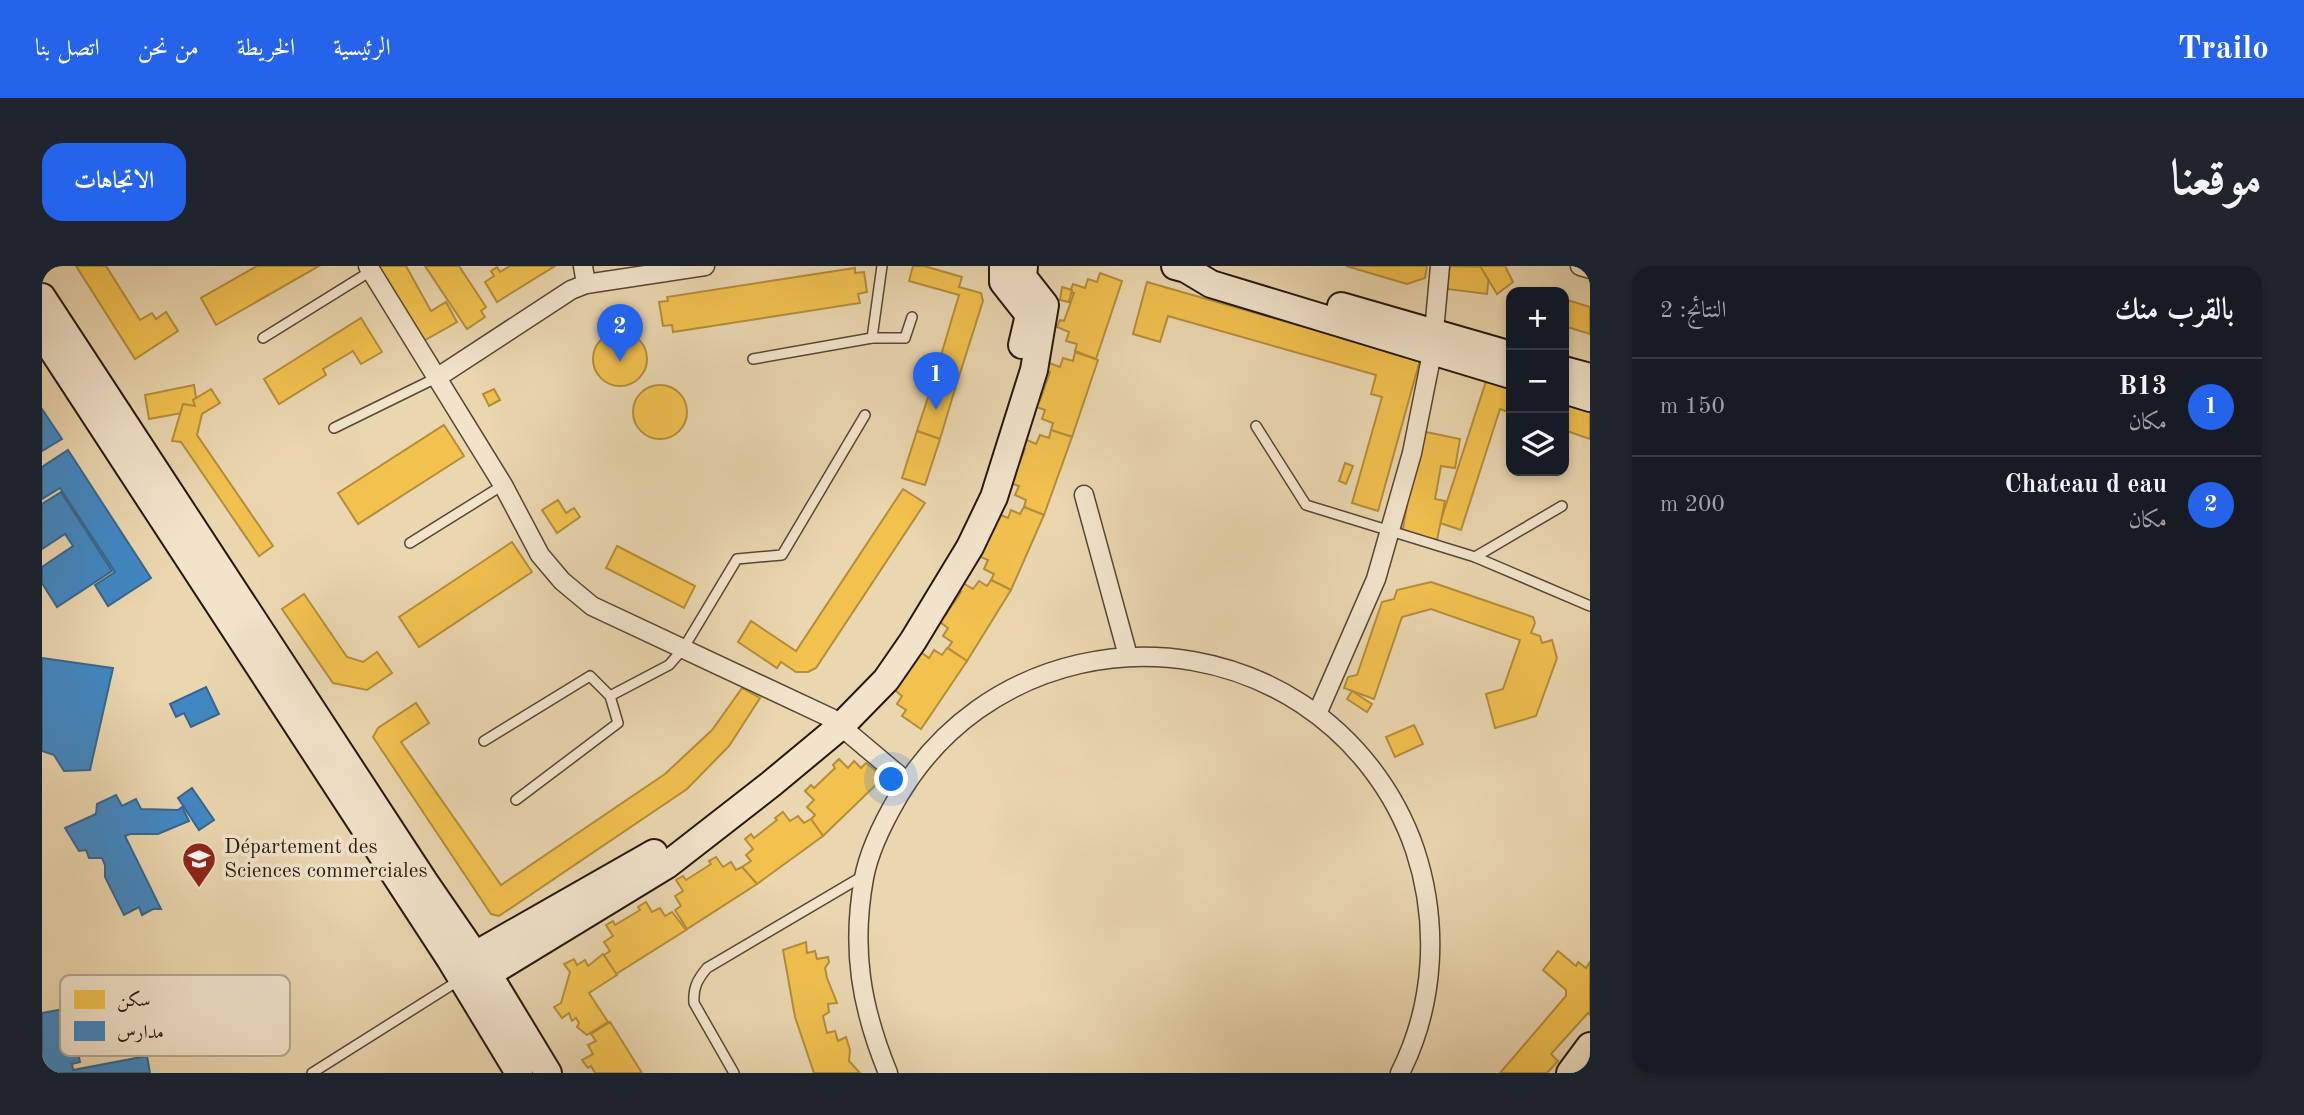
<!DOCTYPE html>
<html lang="ar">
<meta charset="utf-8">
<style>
body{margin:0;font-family:"Old Standard TT",Amiri,serif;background:#20242c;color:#f1f3f6;direction:rtl}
.controls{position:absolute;right:21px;top:21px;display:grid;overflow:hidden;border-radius:14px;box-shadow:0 4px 10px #0003}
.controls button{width:63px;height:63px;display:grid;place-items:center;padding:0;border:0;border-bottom:2px solid #363941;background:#171b24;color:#f1f3f6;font:35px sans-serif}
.you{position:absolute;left:850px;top:514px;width:24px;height:24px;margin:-18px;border:5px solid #fff;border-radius:50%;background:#1a73e8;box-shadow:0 0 0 10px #1a73e833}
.badge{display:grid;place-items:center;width:46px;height:46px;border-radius:50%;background:#2563eb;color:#fff;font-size:23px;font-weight:700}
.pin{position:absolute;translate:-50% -58px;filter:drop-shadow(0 2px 4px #0008)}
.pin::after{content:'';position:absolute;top:37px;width:24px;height:21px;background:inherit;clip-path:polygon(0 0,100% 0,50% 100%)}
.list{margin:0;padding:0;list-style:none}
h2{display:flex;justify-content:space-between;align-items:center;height:91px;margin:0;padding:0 28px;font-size:30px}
h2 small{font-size:23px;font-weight:400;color:#9ea1a6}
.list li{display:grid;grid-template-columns:46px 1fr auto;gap:21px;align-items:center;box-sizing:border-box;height:98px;padding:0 28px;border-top:2px solid #363941}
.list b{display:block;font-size:26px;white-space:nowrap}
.list p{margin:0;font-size:23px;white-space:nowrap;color:#9ea1a6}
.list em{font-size:23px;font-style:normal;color:#9ea1a6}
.icon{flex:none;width:38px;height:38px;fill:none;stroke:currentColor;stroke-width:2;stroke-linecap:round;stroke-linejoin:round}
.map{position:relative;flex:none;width:1548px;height:807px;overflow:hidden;direction:ltr;border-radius:21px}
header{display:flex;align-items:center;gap:42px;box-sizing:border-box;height:98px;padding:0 35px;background:#2563eb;color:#fff}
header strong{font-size:33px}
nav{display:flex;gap:38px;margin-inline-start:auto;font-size:24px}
.intro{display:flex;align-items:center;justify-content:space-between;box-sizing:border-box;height:168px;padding:0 42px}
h1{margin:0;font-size:49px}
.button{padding:18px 32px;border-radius:21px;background:#2563eb;color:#fff;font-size:24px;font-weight:700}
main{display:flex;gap:42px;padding:0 42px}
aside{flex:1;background:#171b24;border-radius:21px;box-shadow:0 4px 10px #0003}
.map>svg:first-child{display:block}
.homes{fill:#f2c14e;stroke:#b48e3a;stroke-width:2}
.schools{fill:#3f88c5;stroke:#37668d;stroke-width:2}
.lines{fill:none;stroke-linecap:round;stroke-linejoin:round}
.service-casing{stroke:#564834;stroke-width:12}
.minor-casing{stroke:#564834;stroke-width:21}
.secondary-casing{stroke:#24180b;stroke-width:30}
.service{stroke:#f1e4cb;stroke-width:9}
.minor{stroke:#f1e4cb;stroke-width:18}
.secondary{stroke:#f1e4cb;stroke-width:26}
.labels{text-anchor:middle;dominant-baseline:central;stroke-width:7;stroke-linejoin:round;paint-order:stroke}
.poi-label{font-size:21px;fill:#24180b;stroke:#f1e4cb;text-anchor:start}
.key{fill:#f1e4cb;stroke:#b4a791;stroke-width:2}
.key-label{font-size:19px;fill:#24180b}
</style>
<header>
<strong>Trailo</strong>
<nav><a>الرئيسية</a><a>الخريطة</a><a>من نحن</a><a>اتصل بنا</a></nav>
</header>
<div class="intro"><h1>موقعنا</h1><a class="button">الاتجاهات</a></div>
<main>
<aside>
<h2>بالقرب منك<small>النتائج: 2</small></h2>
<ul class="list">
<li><span class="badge">1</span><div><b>B13</b><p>مكان</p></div><em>150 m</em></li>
<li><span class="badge">2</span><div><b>Chateau d eau</b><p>مكان</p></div><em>200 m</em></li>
</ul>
</aside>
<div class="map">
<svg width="1548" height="807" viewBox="0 0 1548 807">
<rect width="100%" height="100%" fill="#ead6af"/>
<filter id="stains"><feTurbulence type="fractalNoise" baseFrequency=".00286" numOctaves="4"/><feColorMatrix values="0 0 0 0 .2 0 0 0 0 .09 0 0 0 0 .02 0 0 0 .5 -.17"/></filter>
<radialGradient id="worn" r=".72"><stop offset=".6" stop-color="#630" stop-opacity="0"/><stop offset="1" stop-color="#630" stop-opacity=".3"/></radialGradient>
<g class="homes">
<polygon points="34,0 64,0 98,54 110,47 114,53 124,46 136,65 93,93"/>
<polygon points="215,0 277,0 174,59 159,32"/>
<polygon points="335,0 364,0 389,45 404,36 415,56 378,77"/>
<polygon points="383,0 417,0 444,41 439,45 443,51 425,63"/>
<polygon points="468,0 513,0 455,36 443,16 452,10 449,5 455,1 458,6"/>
<polygon points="871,0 882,0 920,11 917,21 939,27 941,35 913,123 891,116 917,29 867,15"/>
<polygon points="1304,0 1385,0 1383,12 1365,18"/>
<polygon points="1408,0 1448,1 1445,28 1405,23"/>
<polygon points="1438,0 1463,0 1471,16 1455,28"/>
<polygon points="813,2 813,7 822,6 825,26 816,28 818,37 631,66 630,59 621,60 617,36 626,35 625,31"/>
<polygon points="1058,7 1080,15 1054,93 1033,85 1035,78 1024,75 1027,66 1015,61 1018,54 1022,55 1032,27 1028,26 1031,18 1043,22 1046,13 1055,16"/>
<polygon points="1105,16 1378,94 1336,245 1310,237 1340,131 1329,128 1334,109 1126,50 1118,76 1091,68"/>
<polygon points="1020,21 1030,24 1027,36 1018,34"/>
<polygon points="1522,33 1548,41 1548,68 1522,60"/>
<polygon points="319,52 340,86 319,98 311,85 281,103 284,109 237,138 222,113"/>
<circle cx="578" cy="93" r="27"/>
<polygon points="1033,86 1056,94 1030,171 1009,164 1011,157 1000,153 1003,144 991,140 994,132 998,134 1008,106 1004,105 1007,97 1018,101 1021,92 1031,95"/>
<polygon points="1446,109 1469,116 1469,147 1458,143 1419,264 1398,257"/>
<polygon points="891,116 913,123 898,173 875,165"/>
<circle cx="618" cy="146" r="27"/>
<polygon points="152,119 156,144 107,153 103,129"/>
<polygon points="169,123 178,137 160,148 155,169 231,280 217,290 139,176 130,175 141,138 153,140 151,134"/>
<polygon points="452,123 458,134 447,140 441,128"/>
<polygon points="1522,134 1548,142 1548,173 1522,164"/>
<polygon points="402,159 422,190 316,258 296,227"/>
<polygon points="1009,164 1030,171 1002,249 982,241 984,234 973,229 977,220 965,216 972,210 983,183 980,181 983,173 994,178 998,169 1007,172"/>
<polygon points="875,165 898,173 883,219 860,212"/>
<polygon points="1379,165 1418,173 1413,202 1399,200 1393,233 1403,235 1395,274 1360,267"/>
<polygon points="1303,197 1311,200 1304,218 1297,215"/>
<polygon points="861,223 883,237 774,402 766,406 754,406 739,396 735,402 696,376 709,355 754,385"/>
<polygon points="516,234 524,247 532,242 538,251 515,267 500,244"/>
<polygon points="982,241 1002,249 969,324 949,314 952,308 942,303 946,294 934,289 937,281 942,283 954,257 954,247 966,252 969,244 978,248"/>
<polygon points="470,276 490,306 377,381 357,351"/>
<polygon points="575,280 653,320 642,342 564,302"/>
<polygon points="949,314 969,324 925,395 906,382 910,376 901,370 906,362 895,354 899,348 903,350 919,326 916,324 921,317 931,323 937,315 945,320"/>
<polygon points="1389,316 1491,351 1493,357 1489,367 1498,370 1500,377 1510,374 1515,392 1494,450 1453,462 1444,428 1461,423 1478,374 1389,343 1360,351 1332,433 1302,422 1306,411 1315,409 1340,336 1352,333 1355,324"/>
<polygon points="262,328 305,391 321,396 335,386 350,407 325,424 291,417 240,343"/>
<polygon points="905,382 925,395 879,463 860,450 864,444 855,438 860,430 850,422 854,416 858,418 875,394 872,392 877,385 887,392 892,384 900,389"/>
<polygon points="700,422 718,432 687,480 645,523 457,650 449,648 331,471 336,462 374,437 387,457 359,476 459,619 623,508 670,464"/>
<polygon points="1310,425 1330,438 1325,446 1305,433"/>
<polygon points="1372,459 1381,478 1353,491 1344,471"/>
<polygon points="797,493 806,502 812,495 819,502 824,497 842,511 781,570 769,553 773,549 765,541 772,534 763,525 769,519 772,522 793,502 791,499"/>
<polygon points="741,546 748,555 756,550 762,557 769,553 781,570 715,618 700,601 709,595 704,589 711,583 703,573 709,568 712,572 735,554 733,552"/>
<polygon points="674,591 681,601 689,596 694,604 700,601 715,618 645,663 633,644 639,640 633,630 641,625 634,614 641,610 644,614 669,598 667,595"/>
<polygon points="604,636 610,646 618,642 623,650 630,646 644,664 574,708 562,689 568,685 562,676 571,670 564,659 571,655 573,659 598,644 596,641"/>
<polygon points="764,676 765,687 773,685 775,693 786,691 787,696 783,702 785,712 795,737 786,738 787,746 781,750 785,767 793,765 796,775 804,771 808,784 807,795 818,807 772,807 753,751 741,684"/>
<polygon points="1516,685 1534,700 1536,696 1544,702 1548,696 1548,749 1546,747 1509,788 1516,795 1505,807 1458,807 1524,730 1524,724 1501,704"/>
<polygon points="561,688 575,709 547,727 566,756 545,769 535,761 537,757 534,752 530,755 527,747 520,752 512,741 519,737 528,706 522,698 532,693 535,699 543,694 546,700"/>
<polygon points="568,756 600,807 553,807 549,800 546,802 540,794 551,788 546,779 554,775 549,768"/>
</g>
<g class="schools">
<polygon points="0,143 20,173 0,185"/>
<polygon points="26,184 109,312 66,340 53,319 73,306 18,222 0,233 0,201"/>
<polygon points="19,226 70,305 15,341 0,317 0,301 31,280 23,268 0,283 0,238"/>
<polygon points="0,392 71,402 48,504 22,505 12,489 0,485"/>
<polygon points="164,421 177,448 149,461 142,447 134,451 128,438"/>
<polygon points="150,522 172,554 157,564 136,532"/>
<polygon points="74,529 80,540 94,533 99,543 136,544 140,541 147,555 116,568 88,568 83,570 119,643 111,643 100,649 97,641 82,649 63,611 63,599 60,592 47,592 44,584 37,585 23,562 54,548 55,538"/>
<polygon points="27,742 38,796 30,798 31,804 105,790 108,807 0,807 0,747"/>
</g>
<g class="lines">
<g class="service-casing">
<g id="service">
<polyline points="221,72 329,5"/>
<polyline points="830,72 840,0"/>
<polyline points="711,93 830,72 863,72 870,51"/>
<polyline points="1214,160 1264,239 1433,291 1520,240"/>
<polyline points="292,162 396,111"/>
<polyline points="368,277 461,219"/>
<polyline points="1433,291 1548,340"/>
<polyline points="568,430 627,399 641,383 695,293 740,289 823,149"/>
<polyline points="442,475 548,410 568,430 576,457 474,534"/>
<polyline points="270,807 416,715"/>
<path d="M692 807 652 737C651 722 655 714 665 702L821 610"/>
</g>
</g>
<g class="minor-casing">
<g id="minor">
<polyline points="326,0 461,219 498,289 520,315 550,340 789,452 865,516"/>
<polyline points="541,0 544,18"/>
<polyline points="1538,0 1548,3"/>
<polyline points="396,111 529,24 544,18 663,0"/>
<polyline points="1042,229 1086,390"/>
<polyline points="1275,448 1334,313 1370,187 1390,87 1398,0"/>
<path d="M846 807C819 741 809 683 822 612 827 584 842 555 856 531 939 389 1124 349 1260 438 1313 473 1353 525 1373 584 1397 657 1393 738 1358 807"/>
</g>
</g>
<g class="secondary-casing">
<g id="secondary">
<polyline points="961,0 961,16 987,49 980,79"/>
<polyline points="1133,0 1144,3 1169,18 1469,109"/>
<polyline points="0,31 382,615 446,708 506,807"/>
<polyline points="1299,40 1469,89"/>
<polyline points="0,68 408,693 477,807"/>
<polyline points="1522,104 1548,111"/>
<polyline points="1522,124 1548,132"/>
<polyline points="420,712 446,708 625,599 729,518 800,459 844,414 871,375 928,281 952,231 992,104 1003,39 981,11 982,0"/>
<polyline points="420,712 433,689 612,587"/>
<polyline points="1528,807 1548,780"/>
</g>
</g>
<use href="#service" class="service"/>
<use href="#minor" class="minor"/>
<use href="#secondary" class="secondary"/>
</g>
<defs>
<g id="university-pin" transform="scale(1.75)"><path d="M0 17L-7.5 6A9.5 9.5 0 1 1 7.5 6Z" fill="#8f2418" stroke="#f1e4cb"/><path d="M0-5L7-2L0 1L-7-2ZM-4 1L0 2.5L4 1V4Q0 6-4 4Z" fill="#fff"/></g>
</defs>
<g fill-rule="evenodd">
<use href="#university-pin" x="157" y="593"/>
</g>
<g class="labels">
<g class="poi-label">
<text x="182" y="581">Département des<tspan x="182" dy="24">Sciences commerciales</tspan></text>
</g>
</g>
<rect x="18" y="709" width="230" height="81" rx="10" class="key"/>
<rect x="32" y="724" width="31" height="19" fill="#f2c14e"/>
<rect x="32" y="755" width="31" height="20" fill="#3f88c5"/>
<g class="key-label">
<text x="75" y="740">سكن</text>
<text x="75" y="772">مدارس</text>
</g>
<rect width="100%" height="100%" filter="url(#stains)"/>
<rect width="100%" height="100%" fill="url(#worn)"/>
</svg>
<div class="controls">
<button>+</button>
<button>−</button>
<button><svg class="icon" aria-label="layers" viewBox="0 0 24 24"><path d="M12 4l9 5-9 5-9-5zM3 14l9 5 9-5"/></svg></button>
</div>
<div class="you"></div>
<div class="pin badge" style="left:894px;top:144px">1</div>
<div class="pin badge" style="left:578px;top:96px">2</div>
</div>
</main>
